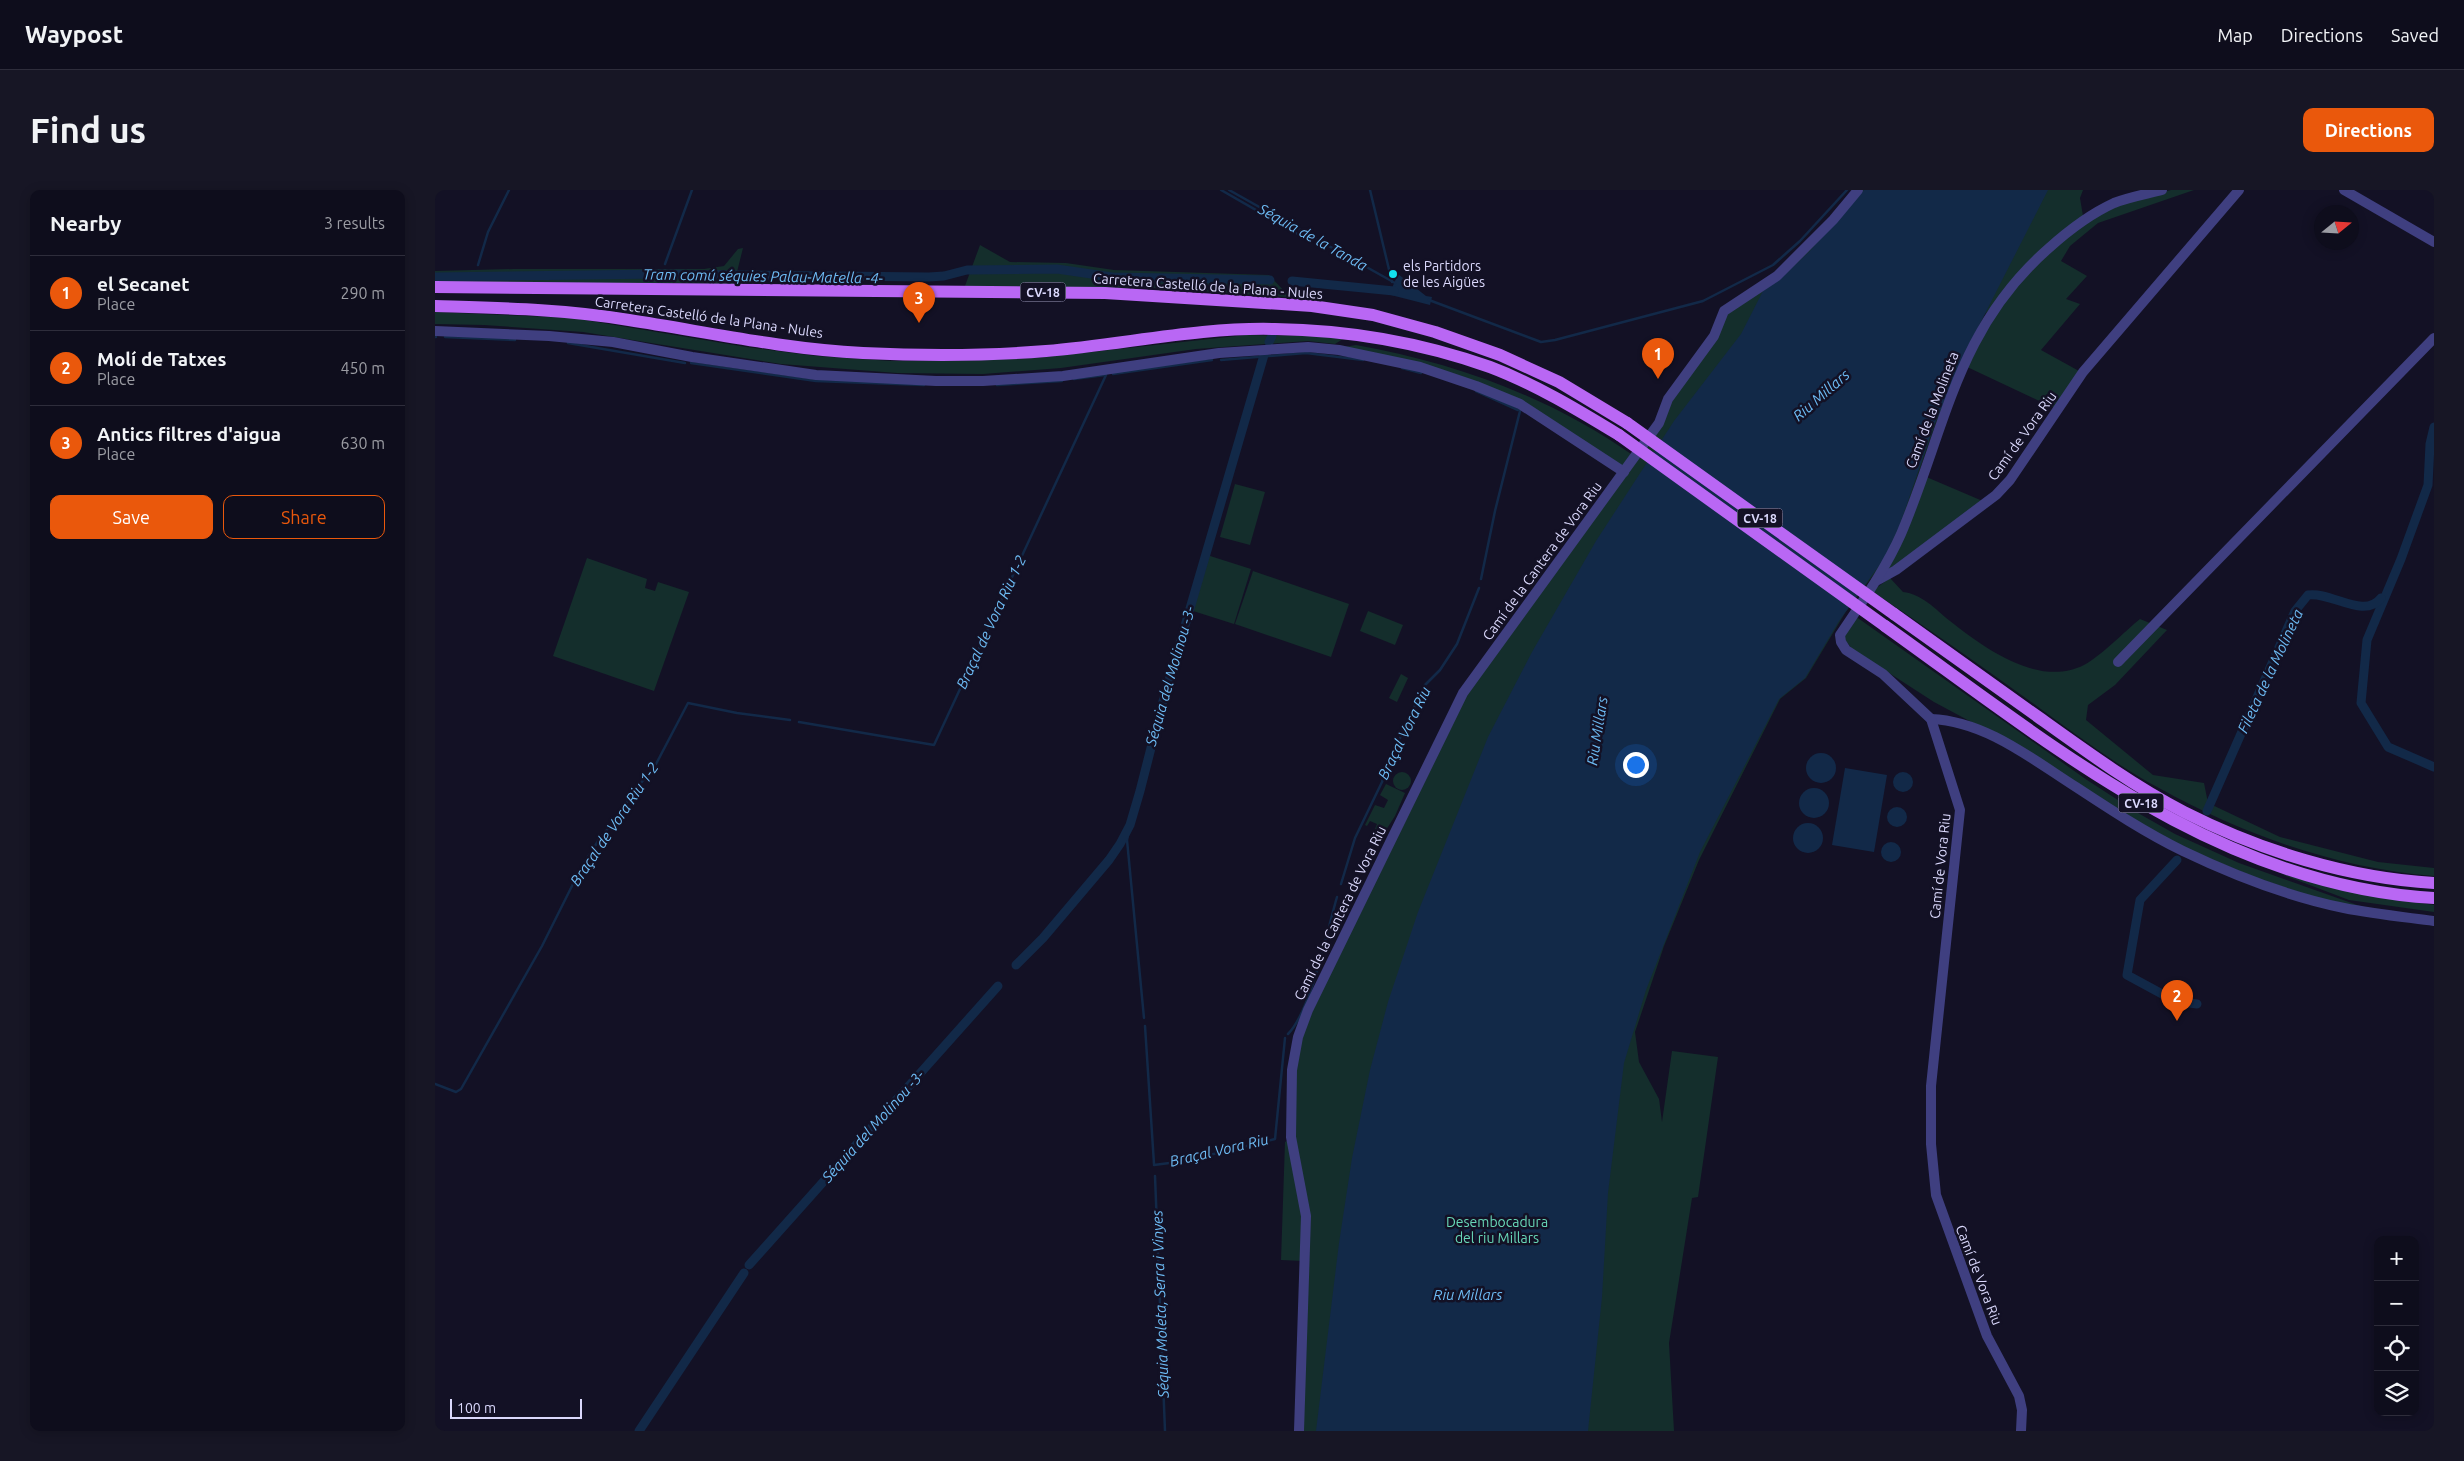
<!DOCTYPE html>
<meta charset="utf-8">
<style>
body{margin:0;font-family:Ubuntu,sans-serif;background:#171625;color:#f1f3f6}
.controls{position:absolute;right:15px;bottom:15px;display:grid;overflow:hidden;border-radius:10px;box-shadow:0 2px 12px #0003}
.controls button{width:45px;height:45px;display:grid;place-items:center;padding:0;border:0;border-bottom:1px solid #2e2d3b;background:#0e0d1c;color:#f1f3f6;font:25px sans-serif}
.compass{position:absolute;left:1879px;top:15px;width:45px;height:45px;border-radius:50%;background:#0e0d1c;box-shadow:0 2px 12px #0003;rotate:72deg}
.scale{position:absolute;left:15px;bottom:12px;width:132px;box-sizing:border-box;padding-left:5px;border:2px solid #dad8fc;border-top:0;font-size:14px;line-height:18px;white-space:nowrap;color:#dad8fc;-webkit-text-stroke:4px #131125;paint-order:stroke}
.you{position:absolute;left:1200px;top:574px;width:18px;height:18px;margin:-12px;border:4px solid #fff;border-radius:50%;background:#1a73e8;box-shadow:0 0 0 8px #1a73e833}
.badge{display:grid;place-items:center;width:32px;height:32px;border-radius:50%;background:#ea580c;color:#fff;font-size:16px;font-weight:700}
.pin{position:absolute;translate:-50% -41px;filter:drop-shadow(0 1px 2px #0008)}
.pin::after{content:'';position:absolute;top:26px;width:18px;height:15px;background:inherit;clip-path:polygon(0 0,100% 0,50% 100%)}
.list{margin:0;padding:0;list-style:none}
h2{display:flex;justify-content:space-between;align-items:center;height:65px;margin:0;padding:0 20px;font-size:21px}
h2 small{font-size:16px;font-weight:400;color:#9b9ca3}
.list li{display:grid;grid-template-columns:32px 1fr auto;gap:15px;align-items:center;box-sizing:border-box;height:75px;padding:0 20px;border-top:1px solid #2e2d3b}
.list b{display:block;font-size:19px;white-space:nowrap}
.list p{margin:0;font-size:16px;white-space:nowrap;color:#9b9ca3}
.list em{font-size:16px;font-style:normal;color:#9b9ca3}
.actions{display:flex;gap:10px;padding:15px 20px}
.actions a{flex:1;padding:11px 0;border:1px solid #ea580c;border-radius:10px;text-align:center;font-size:18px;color:#ea580c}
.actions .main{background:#ea580c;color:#fff}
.icon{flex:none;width:28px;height:28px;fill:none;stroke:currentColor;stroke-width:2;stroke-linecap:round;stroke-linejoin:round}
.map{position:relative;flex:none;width:1999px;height:1241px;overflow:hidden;border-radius:10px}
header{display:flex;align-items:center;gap:30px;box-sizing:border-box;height:70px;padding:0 25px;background:#0e0d1c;border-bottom:1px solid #2e2d3b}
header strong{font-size:24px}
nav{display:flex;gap:28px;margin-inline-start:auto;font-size:18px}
.intro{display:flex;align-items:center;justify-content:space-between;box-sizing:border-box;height:120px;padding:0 30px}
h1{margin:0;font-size:35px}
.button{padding:12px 22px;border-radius:10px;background:#ea580c;color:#fff;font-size:18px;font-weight:700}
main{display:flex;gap:30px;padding:0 30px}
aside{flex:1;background:#0e0d1c;border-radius:10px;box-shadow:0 2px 12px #0003}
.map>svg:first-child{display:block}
.green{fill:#142e2c}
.water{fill:#122948}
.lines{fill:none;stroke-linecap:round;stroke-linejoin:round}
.stream{stroke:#122948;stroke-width:2.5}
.canal{stroke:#122948;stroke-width:9}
.street{stroke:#3f3f80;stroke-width:10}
.primary{stroke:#b967f4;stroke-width:12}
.primary-bridge{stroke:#b967f4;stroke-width:12}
.poi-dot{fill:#12e1ee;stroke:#131125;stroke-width:2}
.labels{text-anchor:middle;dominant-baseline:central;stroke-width:5;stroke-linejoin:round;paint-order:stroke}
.shield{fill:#131125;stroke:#9e9cbc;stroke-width:1}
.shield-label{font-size:12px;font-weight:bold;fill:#dad8fc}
.poi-label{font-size:14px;fill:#dad8fc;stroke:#131125;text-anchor:start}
.street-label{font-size:14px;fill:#dad8fc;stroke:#131125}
.park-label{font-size:14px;fill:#68d7b7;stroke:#131125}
.water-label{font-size:15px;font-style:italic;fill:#6dbbf4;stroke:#131125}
</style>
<header>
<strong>Waypost</strong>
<nav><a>Map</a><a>Directions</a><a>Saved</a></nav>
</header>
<div class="intro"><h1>Find us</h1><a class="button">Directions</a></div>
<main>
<aside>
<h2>Nearby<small>3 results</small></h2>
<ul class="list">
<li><span class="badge">1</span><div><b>el Secanet</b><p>Place</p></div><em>290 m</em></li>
<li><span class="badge">2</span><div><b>Molí de Tatxes</b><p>Place</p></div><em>450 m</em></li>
<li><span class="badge">3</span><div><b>Antics filtres d'aigua</b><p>Place</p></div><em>630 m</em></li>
</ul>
<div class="actions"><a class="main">Save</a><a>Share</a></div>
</aside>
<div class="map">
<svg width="1999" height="1241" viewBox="0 0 1999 1241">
<rect width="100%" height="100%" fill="#131125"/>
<g class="green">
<polygon points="1426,0 1648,0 1645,8 1648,26 1550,124 1532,159 1500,235 1465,337 1448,372 1410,423 1371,488 1345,509 1264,670 1229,756 1200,842 1204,872 1224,909 1227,932 1237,861 1283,867 1263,1007 1257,1008 1234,1153 1239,1241 865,1241 871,1026 858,947 857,917 865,847 1022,516 1237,208 1292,124 1344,89"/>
<polygon points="1736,0 1759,0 1663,33 1635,56 1626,71 1652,86 1631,109 1645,114 1606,160 1644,181 1619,218 1530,176 1552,132 1599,74 1640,39 1681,15"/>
<polygon points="545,55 575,72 631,73 679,80 834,85 852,104 852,107 719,98 530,96"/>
<polygon points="308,58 299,94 0,92 0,81 79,79 269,79 289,76 303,59"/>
<polygon points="0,122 138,128 311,157 381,166 456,171 602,168 811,145 880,146 908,149 900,154 873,151 761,159 626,178 548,184 462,183 346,174 148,142 49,135 0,134"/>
<path d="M921 155C1021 173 1115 207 1199 266L1189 279 1043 195 903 158Z"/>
<polygon points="1489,286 1550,312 1444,388"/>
<polygon points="800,294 830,302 815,355 785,347"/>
<polygon points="772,365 816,379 799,434 755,420"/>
<polygon points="152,368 212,389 210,398 220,401 223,392 254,402 219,501 118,466"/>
<polygon points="818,381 914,414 896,467 800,434"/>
<path d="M1455 388 1468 402C1487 404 1500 419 1515 431 1549 458 1604 498 1649 475 1666 466 1689 442 1705 429L1732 440 1680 495 1653 515 1651 530 1718 585 1769 593 1773 613 1845 647 1943 672 1999 678V686C1901 678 1809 645 1724 598 1677 573 1635 540 1592 509 1541 472 1489 436 1437 401Z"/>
<polygon points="933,421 968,435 960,455 925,441"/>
<polygon points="1420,426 1652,590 1703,623 1740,644 1804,673 1925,716 1915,716 1875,706 1819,687 1745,656 1687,624 1583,557 1499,512 1417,459 1408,447"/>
<polygon points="966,484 973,488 962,512 954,508"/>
<circle cx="967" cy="591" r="9"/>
<polygon points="951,594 970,603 960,626 949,643 940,639 942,634 935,631 932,636 930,635 940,615 949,618 953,610 945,605"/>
<polygon points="1846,684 1925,704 1999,715 1999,722 1914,710"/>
<polygon points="856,949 870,1026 869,1071 846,1070 850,952"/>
</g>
<g class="water">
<polygon points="1429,0 1613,0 1532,159 1499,235 1464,337 1448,370 1404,431 1370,488 1344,509 1265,662 1211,800 1189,873 1173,1003 1167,1107 1153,1241 881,1241 904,1053 917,968 935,880 953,812 983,722 1053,547 1097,462 1161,351 1239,231 1306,144 1328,101 1345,89 1374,62"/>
<polygon points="963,84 991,106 997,107 995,115 948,103 951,96 957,98"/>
<circle cx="1386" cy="578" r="15"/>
<polygon points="1410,578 1452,585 1439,662 1397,655"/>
<circle cx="1468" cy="592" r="10"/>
<circle cx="1379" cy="613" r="15"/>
<circle cx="1462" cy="627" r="10"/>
<circle cx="1373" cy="648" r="15"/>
<circle cx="1456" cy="662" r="10"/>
</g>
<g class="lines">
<g class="stream">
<polyline points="786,0 868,47"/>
<polyline points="794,0 960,93"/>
<polyline points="935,0 957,92"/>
<polyline points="230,74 257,0"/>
<polyline points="43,75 53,42 74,0"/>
<polyline points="994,110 1106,152 1120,150 1268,111 1338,75 1365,51 1412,0"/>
<polyline points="0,147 1,147"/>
<polyline points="10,147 80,150"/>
<polyline points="133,153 250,173"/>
<polyline points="786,170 871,163 928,170"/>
<polyline points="256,173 381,191 489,195"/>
<polyline points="967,178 986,183"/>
<polyline points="678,184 777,170"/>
<polyline points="639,189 670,185"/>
<polyline points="562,195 627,191"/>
<polyline points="1041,201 1083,220"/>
<polyline points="1046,389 1060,321 1085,221"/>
<polyline points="364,532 499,555 671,185"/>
<polyline points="695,635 692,650 709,828"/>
<polyline points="906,694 920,648 947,592 954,572 989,496 1005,480 1022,454 1044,398"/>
<polyline points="710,836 719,974"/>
<path d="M853 844C876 821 892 741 902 707"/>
<polyline points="0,894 21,902 26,899 107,756 146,678 165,648 183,627 198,603 221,574 253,513 302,523 355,530"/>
<polyline points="719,975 750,971 840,949 850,848"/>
<polyline points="720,986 730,1241"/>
</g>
<g class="canal">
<polyline points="0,87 226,84 494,87 509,86 532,80 622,79 677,87 835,90"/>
<polyline points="857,91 959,101"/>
<polyline points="834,152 837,146"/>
<polyline points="1999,237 1995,254 1993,295 1966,369 1932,450 1926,513 1953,557 1999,577"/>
<path d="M1772 621 1860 421 1873 405C1896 401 1929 430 1946 408"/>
<polyline points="1742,670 1705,710 1692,785 1740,811 1762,814"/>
<polyline points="581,775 608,748 674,670 685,654 695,635 705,601 728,511 829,165"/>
<polyline points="314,1075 563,796"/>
<polyline points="204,1241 309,1083"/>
</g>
<g class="street">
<polyline points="1909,0 1999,52"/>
<polyline points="0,141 114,146 178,152 257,167 381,185 501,191 548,191 628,186 784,163 873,157 904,160 985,177 1041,196 1085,214 1189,282"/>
<polyline points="1443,390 1461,380 1561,305 1575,290 1648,182 1804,0"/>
<polyline points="1683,472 1999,148"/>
<path d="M1496 529C1550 531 1597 569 1641 597 1676 620 1711 643 1748 661 1798 685 1855 707 1909 718 1939 724 1969 727 1999 731"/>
<polyline points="864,1241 871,1026 856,947 857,880 863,847 873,820 1028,503 1224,233 1233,209 1279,146 1289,121 1342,86 1398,30 1423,0"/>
<path d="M1586 1241 1587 1220 1584 1206 1552 1146 1501 1005 1496 954V896L1525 620 1496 529 1448 484 1411 460 1406 452 1405 445C1427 412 1450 380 1466 344 1511 238 1521 139 1614 58 1634 40 1655 24 1679 13 1694 7 1712 4 1727 0"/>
</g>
<g class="primary">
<polyline points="0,97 670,103 877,116 938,125 1000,142 1065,165 1124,192 1192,233"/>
<path d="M0 116C65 118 130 119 194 130 272 142 349 159 428 163 489 166 550 166 611 161 687 155 763 137 840 139 913 140 987 153 1055 177 1100 194 1143 220 1184 245"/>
<path d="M1459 424C1508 459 1557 494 1606 529 1652 562 1699 596 1749 622 1826 661 1913 688 1999 693"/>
<path d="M1450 436C1617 555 1784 696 1999 708"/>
</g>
<g class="primary-bridge">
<polyline points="1192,233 1459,424"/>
<polyline points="1184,245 1450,436"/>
</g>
</g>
<circle class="poi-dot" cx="958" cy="84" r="5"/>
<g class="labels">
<g class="shield">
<rect x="585.5" y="92.5" width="45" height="19" rx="4"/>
<rect x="1302.5" y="318.5" width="45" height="19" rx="4"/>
<rect x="1683.5" y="603.5" width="45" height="19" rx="4"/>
</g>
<g class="shield-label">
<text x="608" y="102">CV-18</text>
<text x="1325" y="328">CV-18</text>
<text x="1706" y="613">CV-18</text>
</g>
<g class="poi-label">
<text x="968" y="76">els Partidors<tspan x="968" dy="16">de les Aigües</tspan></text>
</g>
<g class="street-label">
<text transform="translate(773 96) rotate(4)">Carretera Castelló de la Plana - Nules</text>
<text transform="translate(274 127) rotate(8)">Carretera Castelló de la Plana - Nules</text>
<text transform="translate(1497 220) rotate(-69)">Camí de la Molineta</text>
<text transform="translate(1587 246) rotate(-54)">Camí de Vora Riu</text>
<text transform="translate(1107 371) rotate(-54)">Camí de la Cantera de Vora Riu</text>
<text transform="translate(1505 676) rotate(-84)">Camí de Vora Riu</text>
<text transform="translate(905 723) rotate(-64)">Camí de la Cantera de Vora Riu</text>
<text transform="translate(1544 1085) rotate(69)">Camí de Vora Riu</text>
</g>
<g class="park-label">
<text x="1062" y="1032">Desembocadura<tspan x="1062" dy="16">del riu Millars</tspan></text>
</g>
<g class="water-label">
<text transform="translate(878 47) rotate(29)">Séquia de la Tanda</text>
<text transform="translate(328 86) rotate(1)">Tram comú séquies Palau-Matella -4-</text>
<text transform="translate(1386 205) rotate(-41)">Riu Millars</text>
<text transform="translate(556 432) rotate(-65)">Braçal de Vora Riu 1-2</text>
<text transform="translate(1835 481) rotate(-65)">Fileta de la Molineta</text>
<text transform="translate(735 486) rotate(-74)">Séquia del Molinou -3-</text>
<text transform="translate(1162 541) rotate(-81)">Riu Millars</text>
<text transform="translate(969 543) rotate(-64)">Braçal Vora Riu</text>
<text transform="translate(179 634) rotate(-56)">Braçal de Vora Riu 1-2</text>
<text transform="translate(438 936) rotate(-48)">Séquia del Molinou -3-</text>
<text transform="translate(784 960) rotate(-13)">Braçal Vora Riu</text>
<text x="1033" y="1104">Riu Millars</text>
<text transform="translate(725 1114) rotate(-92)">Séquia Moleta, Serra i Vinyes</text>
</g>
</g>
</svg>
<div class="controls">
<button>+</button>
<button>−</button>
<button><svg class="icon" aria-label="locate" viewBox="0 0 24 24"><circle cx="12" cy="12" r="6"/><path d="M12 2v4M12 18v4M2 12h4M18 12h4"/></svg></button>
<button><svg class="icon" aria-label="layers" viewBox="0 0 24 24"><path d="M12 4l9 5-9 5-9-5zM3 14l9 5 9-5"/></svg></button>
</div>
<svg class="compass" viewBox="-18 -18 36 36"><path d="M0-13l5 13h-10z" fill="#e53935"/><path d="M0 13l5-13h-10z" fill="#9b9ca3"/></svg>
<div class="scale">100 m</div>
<div class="you"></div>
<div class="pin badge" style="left:1223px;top:189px">1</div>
<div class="pin badge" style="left:1742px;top:831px">2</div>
<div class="pin badge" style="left:484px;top:133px">3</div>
</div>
</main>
